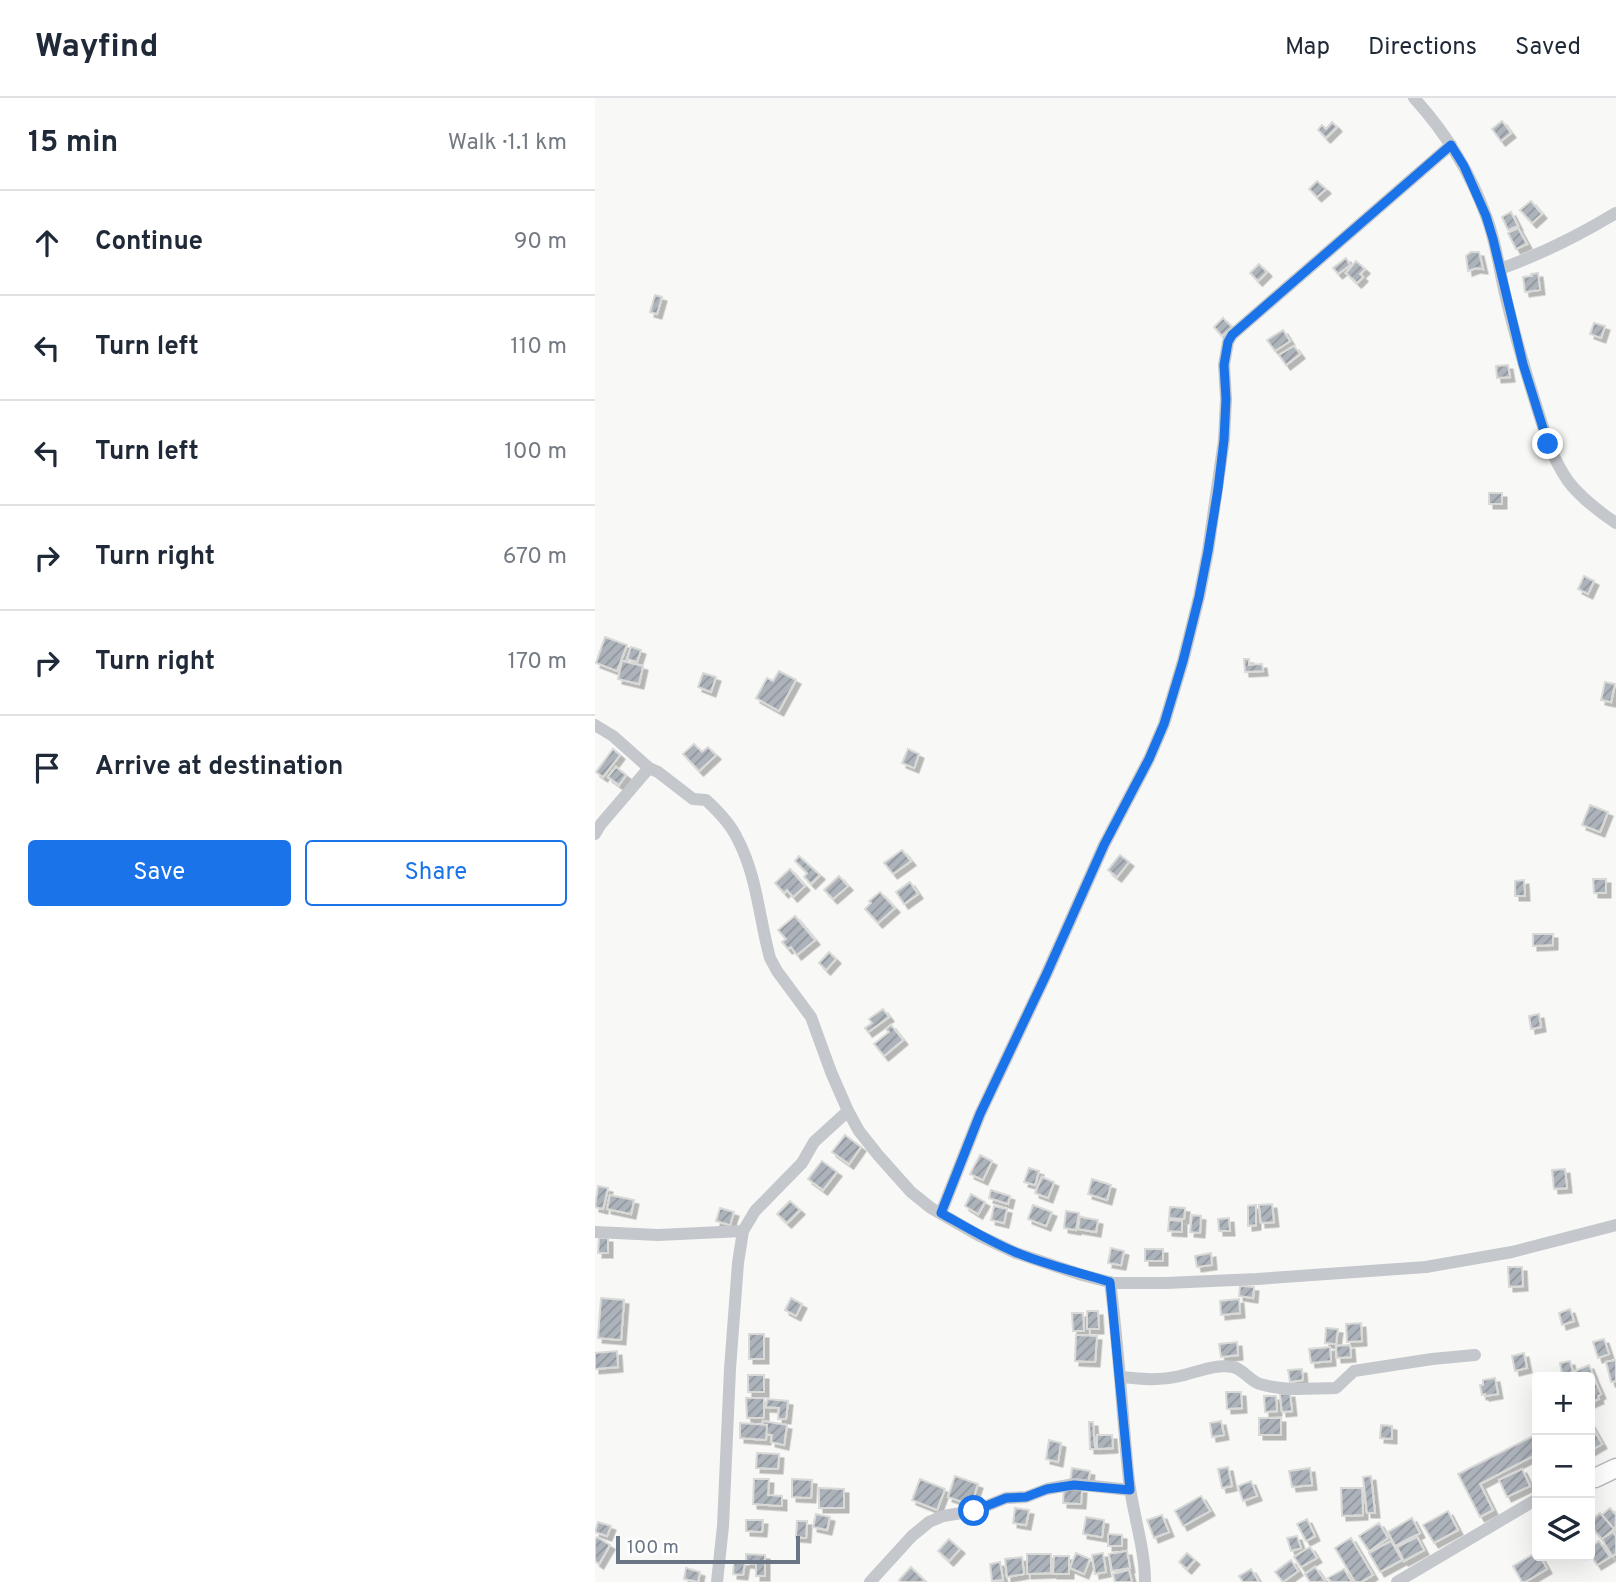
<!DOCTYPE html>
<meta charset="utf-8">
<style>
body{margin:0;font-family:Overpass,sans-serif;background:#f6f6f7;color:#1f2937}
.controls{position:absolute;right:21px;bottom:21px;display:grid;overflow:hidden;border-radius:7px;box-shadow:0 7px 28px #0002}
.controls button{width:63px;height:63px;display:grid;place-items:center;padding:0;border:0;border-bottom:2px solid #e0e1e3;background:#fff;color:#1f2937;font:35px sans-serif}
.scale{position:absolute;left:21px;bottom:18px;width:184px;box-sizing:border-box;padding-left:7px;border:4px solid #697485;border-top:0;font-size:19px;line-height:24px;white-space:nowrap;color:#697485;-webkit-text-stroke:5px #fff;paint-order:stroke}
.stop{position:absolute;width:21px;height:21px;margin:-16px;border:5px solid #1a73e8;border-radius:50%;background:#fff}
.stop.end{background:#1a73e8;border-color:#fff;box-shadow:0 2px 7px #0008}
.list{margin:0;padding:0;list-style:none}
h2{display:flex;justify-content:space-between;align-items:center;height:91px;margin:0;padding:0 28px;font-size:30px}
h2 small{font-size:23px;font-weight:400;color:#747a83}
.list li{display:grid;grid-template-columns:46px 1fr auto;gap:21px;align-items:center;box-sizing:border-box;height:105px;padding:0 28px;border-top:2px solid #e0e1e3}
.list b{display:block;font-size:26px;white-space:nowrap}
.list em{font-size:23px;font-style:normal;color:#747a83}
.actions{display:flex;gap:14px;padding:21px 28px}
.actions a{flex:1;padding:16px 0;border:2px solid #1a73e8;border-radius:7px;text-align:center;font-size:24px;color:#1a73e8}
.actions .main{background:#1a73e8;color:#fff}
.icon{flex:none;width:38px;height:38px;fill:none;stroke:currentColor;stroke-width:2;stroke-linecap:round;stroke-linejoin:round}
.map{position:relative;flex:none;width:1021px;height:1484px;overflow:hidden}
header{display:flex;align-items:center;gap:42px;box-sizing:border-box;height:98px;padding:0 35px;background:#fff;border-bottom:2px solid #e0e1e3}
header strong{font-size:33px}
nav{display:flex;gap:38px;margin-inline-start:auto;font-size:24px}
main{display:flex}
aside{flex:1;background:#fff}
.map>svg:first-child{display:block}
.building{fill:url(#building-hatch);stroke:#d9dad8;stroke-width:2;filter:url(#shadow)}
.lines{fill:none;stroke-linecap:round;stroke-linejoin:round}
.secondary-casing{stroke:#b7babf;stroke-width:21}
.minor{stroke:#c4c7cb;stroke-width:12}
.secondary{stroke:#fff;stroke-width:18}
.route{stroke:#1a73e8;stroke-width:9}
</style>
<header>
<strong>Wayfind</strong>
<nav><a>Map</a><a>Directions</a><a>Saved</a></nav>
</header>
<main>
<aside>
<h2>15 min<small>Walk · 1.1 km</small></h2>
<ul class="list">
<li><svg class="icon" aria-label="ahead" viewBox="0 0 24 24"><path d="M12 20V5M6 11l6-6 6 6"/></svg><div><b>Continue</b></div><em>90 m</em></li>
<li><svg class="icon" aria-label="left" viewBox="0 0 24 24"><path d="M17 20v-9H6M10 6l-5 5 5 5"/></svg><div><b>Turn left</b></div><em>110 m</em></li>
<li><svg class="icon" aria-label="left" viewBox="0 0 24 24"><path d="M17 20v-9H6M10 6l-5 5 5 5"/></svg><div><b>Turn left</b></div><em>100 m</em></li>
<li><svg class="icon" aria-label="right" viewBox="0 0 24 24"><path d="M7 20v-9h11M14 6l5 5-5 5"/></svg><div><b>Turn right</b></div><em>670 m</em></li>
<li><svg class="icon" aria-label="right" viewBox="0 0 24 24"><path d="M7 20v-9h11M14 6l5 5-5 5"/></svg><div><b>Turn right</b></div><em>170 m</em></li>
<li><svg class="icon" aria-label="arrive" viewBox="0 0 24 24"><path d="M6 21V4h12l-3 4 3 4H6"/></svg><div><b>Arrive at destination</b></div></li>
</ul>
<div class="actions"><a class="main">Save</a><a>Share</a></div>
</aside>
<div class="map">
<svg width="1021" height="1484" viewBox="0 0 1021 1484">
<defs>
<pattern id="building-hatch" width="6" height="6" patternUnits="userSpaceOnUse" patternTransform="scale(1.75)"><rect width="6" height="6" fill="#adb3ba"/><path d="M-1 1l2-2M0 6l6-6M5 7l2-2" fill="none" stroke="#91969d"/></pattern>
<filter id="shadow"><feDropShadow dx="4.5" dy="4.5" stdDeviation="0" flood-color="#0004"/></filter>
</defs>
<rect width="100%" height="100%" fill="#f8f8f6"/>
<g class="building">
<polygon points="907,23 916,35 906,43 897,31"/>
<polygon points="737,24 742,29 731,40 723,32 727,27 731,31"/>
<polygon points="722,83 731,91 722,99 714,91"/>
<polygon points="936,103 947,116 937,125 925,112"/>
<polygon points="916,114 923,128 913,132 907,119"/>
<polygon points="923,130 932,146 921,151 913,135"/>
<polygon points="876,154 884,154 888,171 881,170 873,173 871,158"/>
<polygon points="751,160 755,167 743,176 738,170"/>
<polygon points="761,163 770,171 765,176 768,179 762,185 751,175"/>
<polygon points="664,166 672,174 663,183 655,175"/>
<polygon points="943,175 945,192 930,194 928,179 937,178 936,176"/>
<polygon points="60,197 67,199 62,216 55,214"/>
<polygon points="628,220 637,229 627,238 619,229"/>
<polygon points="999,225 1010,228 1006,240 995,236"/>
<polygon points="688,232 695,243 680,253 672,242"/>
<polygon points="699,248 705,256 691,267 684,257"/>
<polygon points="913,267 915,279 902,280 901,268"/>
<rect x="894" y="395" width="13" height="11"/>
<polygon points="989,478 999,483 993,496 983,491"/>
<polygon points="10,539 32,547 22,573 1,565"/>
<polygon points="36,549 46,552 42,564 32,561"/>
<polygon points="649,561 654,561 654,567 667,566 668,573 650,574"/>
<polygon points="27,563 48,568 44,586 23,581"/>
<polygon points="184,573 201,582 184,613 161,600 172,580 178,583"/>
<polygon points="108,575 121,579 116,594 103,589"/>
<polygon points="1010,584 1020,586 1016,604 1006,602"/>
<polygon points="99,646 107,654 113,649 121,657 104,673 88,656"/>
<polygon points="18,651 25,657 8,679 1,674"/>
<polygon points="313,651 324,656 319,670 307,665"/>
<polygon points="21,669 31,677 24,687 13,679"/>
<polygon points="995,707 1013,714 1005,734 987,727"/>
<polygon points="307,752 316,763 298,776 289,765"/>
<polygon points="525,757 534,764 522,779 513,772"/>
<polygon points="204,758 225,777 216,786 209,779 212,775 200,763"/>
<polygon points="195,771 210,788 198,799 192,792 189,795 180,785"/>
<polygon points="244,778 253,788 238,801 229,792"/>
<polygon points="998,781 1011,781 1011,795 999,795"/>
<polygon points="929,782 930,798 920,798 920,783"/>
<polygon points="315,784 323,796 309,806 301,794"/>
<polygon points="285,794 300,810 283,825 270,811 276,805 274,803"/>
<polygon points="200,818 220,842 202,857 196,849 193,851 187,844 191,841 183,832"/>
<polygon points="938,836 958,836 958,847 938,848"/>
<polygon points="234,854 241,861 231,872 224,865"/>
<polygon points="288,911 294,919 273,934 270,930 277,925 274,921"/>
<polygon points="944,916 946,929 936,931 934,918"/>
<polygon points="296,927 308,942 289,958 279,946 294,934 291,931"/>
<polygon points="250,1037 266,1049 254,1066 237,1054"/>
<polygon points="385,1057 397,1063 388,1082 375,1076"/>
<polygon points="227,1063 242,1074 228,1092 213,1081"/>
<polygon points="434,1070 444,1073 440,1087 429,1084"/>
<polygon points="970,1071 972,1090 959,1091 957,1072"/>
<polygon points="447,1079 459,1084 453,1100 440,1095"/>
<polygon points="497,1081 516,1087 512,1102 493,1096"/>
<polygon points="3,1088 13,1090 8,1111 0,1109"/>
<polygon points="396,1092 415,1098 413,1106 394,1100"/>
<polygon points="376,1096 390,1104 383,1116 370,1108"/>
<polygon points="15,1097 39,1102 36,1116 12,1111"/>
<polygon points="195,1103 205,1112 192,1125 182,1116"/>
<polygon points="677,1106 679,1124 666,1125 664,1107"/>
<polygon points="438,1107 457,1114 451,1128 433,1121"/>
<polygon points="661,1107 661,1127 653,1128 653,1108"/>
<polygon points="399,1108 412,1111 409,1125 396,1122"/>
<polygon points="575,1109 590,1110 589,1121 574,1120"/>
<polygon points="125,1110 139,1114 135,1127 121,1123"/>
<polygon points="471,1113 484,1115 481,1132 469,1130"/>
<polygon points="597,1117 606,1118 605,1135 595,1134"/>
<polygon points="485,1119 503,1122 501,1134 483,1131"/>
<polygon points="634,1120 635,1133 624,1133 623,1121"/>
<polygon points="574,1122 587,1123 587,1134 573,1133"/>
<polygon points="4,1140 13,1140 13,1155 3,1155"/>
<polygon points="516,1150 529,1153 526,1167 513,1165"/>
<rect x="550" y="1151" width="18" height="12"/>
<polygon points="616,1155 617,1167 602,1169 600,1158"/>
<polygon points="913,1169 927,1169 928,1188 914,1189"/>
<polygon points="645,1188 659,1189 658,1200 644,1198"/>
<polygon points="6,1200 29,1202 26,1242 3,1240"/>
<polygon points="196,1200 207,1206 201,1218 190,1212"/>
<polygon points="644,1201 645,1215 626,1217 625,1203"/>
<polygon points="975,1211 979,1223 967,1227 964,1215"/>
<polygon points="492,1213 503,1213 504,1231 492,1231"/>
<polygon points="477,1215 488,1215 489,1233 478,1233"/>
<polygon points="766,1225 767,1243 752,1244 751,1226"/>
<polygon points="731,1230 743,1231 741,1246 730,1245"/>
<rect x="154" y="1236" width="15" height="25"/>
<polygon points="481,1237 502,1238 500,1264 480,1263"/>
<polygon points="1009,1241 1014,1256 1003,1260 998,1244"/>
<polygon points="642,1244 643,1257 626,1259 624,1246"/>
<polygon points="755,1247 756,1259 742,1260 741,1248"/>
<polygon points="735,1249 736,1263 716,1265 714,1251"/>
<polygon points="22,1253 23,1269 0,1271 0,1255"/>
<polygon points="929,1255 932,1270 920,1273 917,1258"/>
<polygon points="1021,1262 1021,1283 1016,1284 1011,1264"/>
<polygon points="975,1263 978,1274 967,1277 965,1265"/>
<polygon points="994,1267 998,1277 994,1279 978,1279 977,1277 981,1275 980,1273"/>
<polygon points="707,1271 708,1282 695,1284 693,1272"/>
<rect x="153" y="1277" width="16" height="17"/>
<polygon points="998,1278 1006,1296 1003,1298 1004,1301 995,1305 995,1280"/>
<polygon points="900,1280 903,1296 890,1298 890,1296 887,1297 885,1287 888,1287 888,1282"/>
<polygon points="631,1294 646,1294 647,1310 632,1311"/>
<polygon points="695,1295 697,1313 687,1314 685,1296"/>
<polygon points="669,1298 681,1298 682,1313 670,1314"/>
<polygon points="151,1300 169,1300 169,1320 152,1320"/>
<polygon points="172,1301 193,1303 191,1321 183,1321 184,1310 171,1309"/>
<rect x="664" y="1320" width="22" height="17"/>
<polygon points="168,1323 192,1327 189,1347 176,1344 177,1337 166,1335"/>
<polygon points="626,1323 629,1337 617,1339 615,1325"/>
<polygon points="494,1324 498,1324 500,1351 495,1351"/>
<polygon points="145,1325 172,1327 171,1342 145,1340"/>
<polygon points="995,1325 1007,1346 995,1353"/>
<polygon points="786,1327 797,1328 797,1341 785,1340"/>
<polygon points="942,1336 942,1366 938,1358 885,1386 898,1412 885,1419 863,1376"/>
<polygon points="502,1337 517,1337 518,1350 502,1351"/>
<polygon points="454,1342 466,1345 463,1364 451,1361"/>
<polygon points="162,1355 184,1356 183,1371 161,1370"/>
<polygon points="633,1369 637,1388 627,1390 623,1371"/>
<polygon points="477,1370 495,1373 493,1387 475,1385"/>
<polygon points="715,1370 717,1387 697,1389 694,1373"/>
<polygon points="927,1371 935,1388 912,1399 904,1382"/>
<polygon points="360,1378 383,1386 376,1407 353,1399"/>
<polygon points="776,1378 780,1415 772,1415 768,1379"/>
<polygon points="159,1381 174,1381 173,1397 187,1398 187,1408 158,1406"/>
<polygon points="197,1381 217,1382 216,1400 197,1399"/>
<polygon points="325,1381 350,1391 342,1412 317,1402"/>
<polygon points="656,1383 662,1398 648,1403 643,1388"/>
<polygon points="224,1390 249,1391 249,1410 224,1410"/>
<polygon points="469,1390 487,1391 486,1406 468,1405"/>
<polygon points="746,1390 767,1390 768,1417 747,1418"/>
<polygon points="606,1398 615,1413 588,1428 580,1413"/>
<polygon points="420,1410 434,1412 431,1427 418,1425"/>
<polygon points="1015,1410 1021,1417 1020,1432 1007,1417"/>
<polygon points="853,1413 863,1432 839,1445 828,1427"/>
<polygon points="1005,1415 1019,1431 1007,1441 995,1428 995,1423"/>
<polygon points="221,1416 235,1419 232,1432 218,1429"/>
<polygon points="567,1417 574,1434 559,1440 552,1422"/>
<polygon points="491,1419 509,1422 507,1439 488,1436"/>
<polygon points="817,1420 825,1435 800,1448 793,1434"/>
<polygon points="712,1421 720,1438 711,1443 702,1426"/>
<polygon points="151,1422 168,1422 167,1434 151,1433"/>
<polygon points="202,1423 212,1423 211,1440 201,1439"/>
<polygon points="3,1424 16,1428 12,1438 0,1434"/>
<polygon points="784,1425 793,1440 774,1453 764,1438"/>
<polygon points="1018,1434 1021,1439 1021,1456 1017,1458 1007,1441"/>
<polygon points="513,1436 527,1437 527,1448 513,1448"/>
<polygon points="702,1438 706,1450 696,1453 692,1440"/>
<polygon points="2,1439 15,1447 4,1466 0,1463 0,1442"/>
<polygon points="822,1439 829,1452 809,1463 802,1449"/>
<polygon points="756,1440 778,1477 766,1484 760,1484 740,1450"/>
<polygon points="354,1441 365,1451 354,1463 343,1453"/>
<polygon points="796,1443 807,1462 785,1474 774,1455"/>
<polygon points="1004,1443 1015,1459 1002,1467 995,1456 995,1450"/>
<polygon points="715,1449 722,1460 706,1469 699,1459"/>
<polygon points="532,1453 535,1470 517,1473 514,1456"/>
<polygon points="942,1454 942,1458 945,1458 952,1471 930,1484 927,1484 918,1468"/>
<polygon points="481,1455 495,1461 489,1476 475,1470"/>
<polygon points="508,1455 511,1474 500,1476 497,1457"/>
<polygon points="592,1455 600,1462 592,1471 584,1464"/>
<polygon points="151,1456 170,1457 170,1478 161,1478 161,1466 151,1465"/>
<polygon points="432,1456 456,1456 456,1475 432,1476"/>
<polygon points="459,1458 474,1458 474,1476 458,1476"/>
<polygon points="427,1459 429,1476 412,1479 410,1461"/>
<polygon points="696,1462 703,1473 688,1484 680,1474"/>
<polygon points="139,1463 150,1464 148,1477 138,1476"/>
<polygon points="405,1464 408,1482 397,1483 395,1466"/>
<polygon points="316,1469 331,1484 306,1484 304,1482"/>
<polygon points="720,1469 730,1483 729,1484 715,1484 710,1476"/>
<polygon points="91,1470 105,1474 103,1484 89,1481"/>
<polygon points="656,1471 664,1484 648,1484 644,1478"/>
<polygon points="749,1471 757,1484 736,1484 733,1480"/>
<polygon points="534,1472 537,1484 520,1484 518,1476"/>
</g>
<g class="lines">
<g class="secondary-casing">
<polyline id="secondary" points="1000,1380 1021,1370"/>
</g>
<g class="minor">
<path d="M819 0C851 35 875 74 891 118 901 143 904 170 910 196 919 234 930 272 942 310 950 336 957 360 973 383 986 400 1003 413 1021 425"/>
<path d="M905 171C947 156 983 138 1021 115"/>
<path d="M0 627 18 638 54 670 63 674 98 701 111 702C123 713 135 725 142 740 162 777 164 820 175 860L182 873 216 919 236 974 253 1013 264 1033 283 1057 316 1094 336 1110 383 1137 421 1155 487 1177 518 1185H571L662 1181 831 1169 917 1154 1021 1127"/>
<polyline points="0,736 6,726 54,670"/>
<polyline points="346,1115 385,1016 451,877 509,747 554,661 569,626 588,563 604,499 613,453 629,342 631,301 629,267 633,244 637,237 856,47"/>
<polyline points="0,1134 63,1137 148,1133"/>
<path d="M518 1185 517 1187 515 1184C524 1250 527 1317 534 1383 538 1417 550 1450 550 1484"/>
<path d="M525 1279C545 1281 564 1283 585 1278 603 1274 618 1266 638 1269 648 1271 655 1283 665 1286 692 1294 714 1290 741 1290L759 1273 837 1261 880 1257"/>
<polyline points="122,1484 128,1428 135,1271 143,1165 148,1133 160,1113 207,1065 219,1044 253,1013"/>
<polyline points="275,1484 317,1438 334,1424 348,1418 379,1413 411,1400 431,1399 452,1391 479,1386 535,1392"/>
<polyline points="802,1484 942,1401"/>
</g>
<use href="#secondary" class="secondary"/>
</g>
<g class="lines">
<path class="route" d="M379 1413 411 1400 431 1399 452 1391 479 1387 535 1392 515 1184C483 1174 450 1167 420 1154 394 1143 371 1129 346 1115L385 1016 451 877 509 747 554 661 569 626 588 563 604 499 613 453 623 391 629 342 631 301 629 267 633 244 637 237 856 47 869 68 891 118 898 141 928 266 953 346"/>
</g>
</svg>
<div class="controls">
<button>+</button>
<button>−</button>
<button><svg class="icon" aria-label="layers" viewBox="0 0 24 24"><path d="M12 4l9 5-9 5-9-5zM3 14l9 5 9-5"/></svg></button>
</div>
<div class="scale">100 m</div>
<div class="stop" style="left:379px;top:1413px"></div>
<div class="stop end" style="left:953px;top:346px"></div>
</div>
</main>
